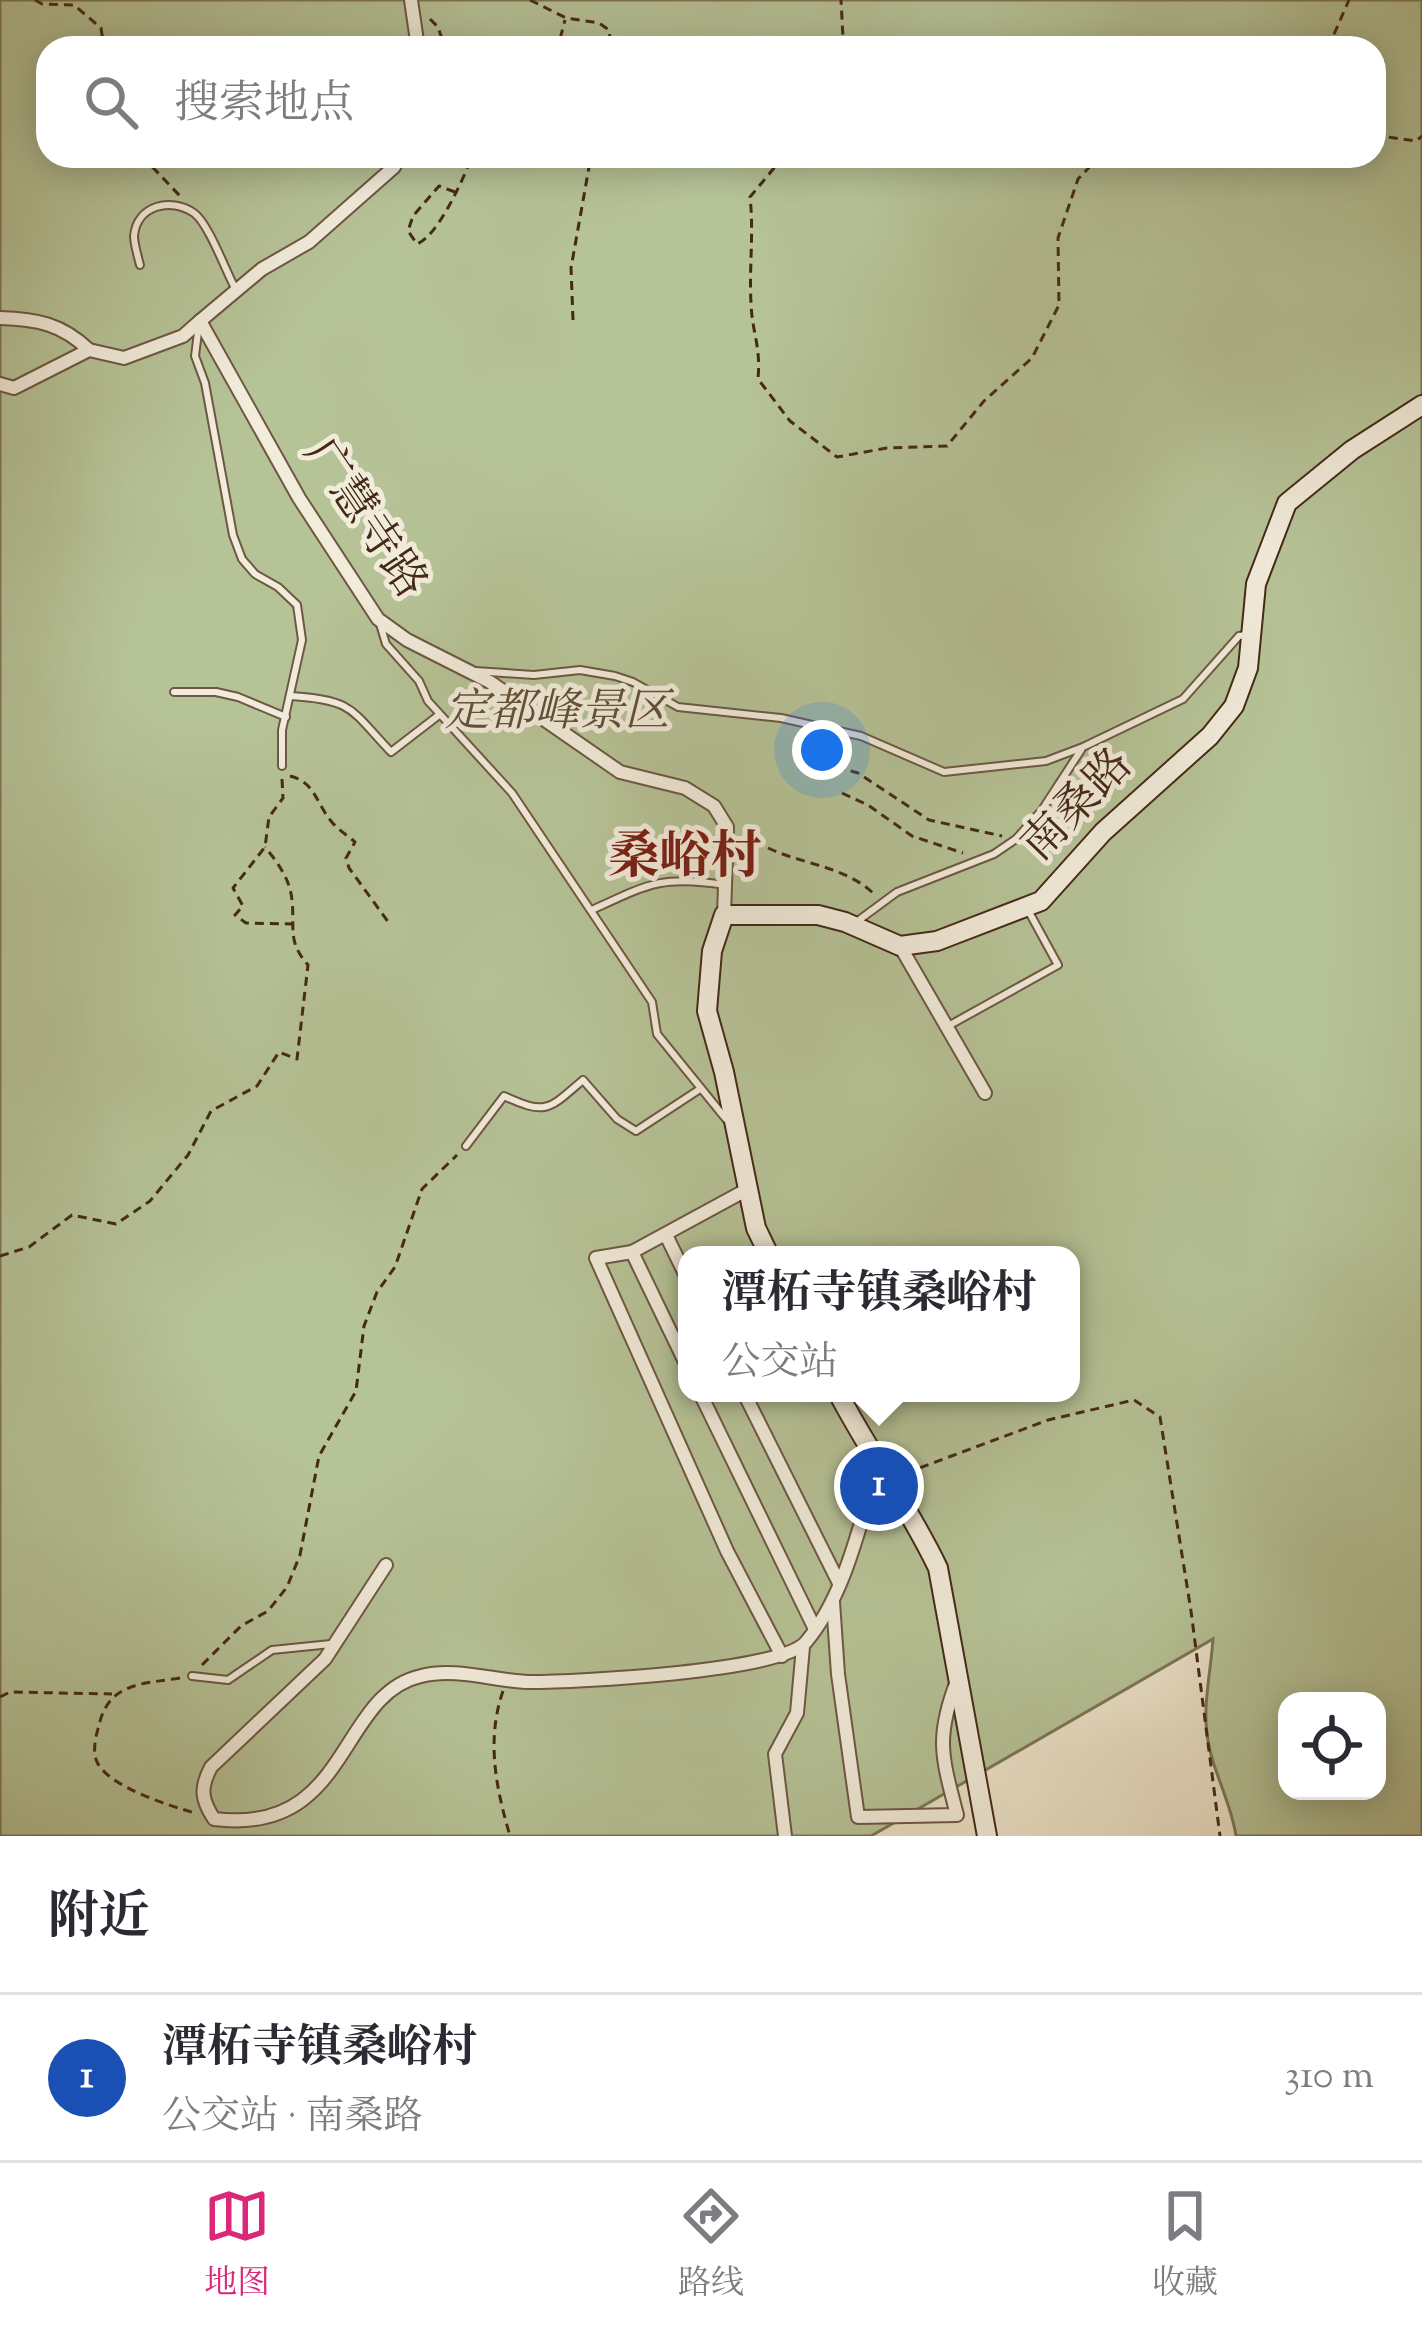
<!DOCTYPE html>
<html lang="zh">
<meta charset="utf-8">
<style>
body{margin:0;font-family:"Sorts Mill Goudy","Noto Serif SC",serif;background:#f2f2f3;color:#2b2b33}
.controls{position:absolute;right:36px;bottom:36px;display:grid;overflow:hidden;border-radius:24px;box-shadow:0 6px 30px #0003}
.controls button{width:108px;height:108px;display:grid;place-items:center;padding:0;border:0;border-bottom:3px solid #e1e1e2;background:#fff;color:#2b2b33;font:60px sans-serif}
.you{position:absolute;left:822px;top:750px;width:42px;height:42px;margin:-30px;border:9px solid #fff;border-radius:50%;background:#1a73e8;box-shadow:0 0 0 18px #1a73e833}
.badge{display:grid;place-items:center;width:78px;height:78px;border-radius:50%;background:#db2777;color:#fff;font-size:39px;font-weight:700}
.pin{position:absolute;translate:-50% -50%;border:6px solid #fff;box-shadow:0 3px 12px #0006}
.popup{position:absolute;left:678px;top:1246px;width:402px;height:156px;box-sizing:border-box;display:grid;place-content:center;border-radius:24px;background:#fff;filter:drop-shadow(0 3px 9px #0005);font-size:39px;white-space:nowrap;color:#7c7c81}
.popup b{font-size:45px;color:#2b2b33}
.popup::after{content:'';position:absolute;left:50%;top:100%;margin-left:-24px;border:24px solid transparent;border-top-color:#fff}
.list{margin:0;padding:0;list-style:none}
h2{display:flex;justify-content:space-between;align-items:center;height:156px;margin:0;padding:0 48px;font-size:51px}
h2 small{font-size:39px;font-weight:400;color:#7c7c81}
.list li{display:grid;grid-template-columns:78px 1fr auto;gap:36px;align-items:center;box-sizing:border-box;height:168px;padding:0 48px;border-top:3px solid #e1e1e2}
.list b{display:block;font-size:45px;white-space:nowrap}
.list p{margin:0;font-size:39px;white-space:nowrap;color:#7c7c81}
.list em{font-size:39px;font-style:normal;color:#7c7c81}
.icon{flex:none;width:66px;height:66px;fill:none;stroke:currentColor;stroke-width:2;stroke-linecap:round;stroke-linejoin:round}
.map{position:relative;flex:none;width:1422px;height:1836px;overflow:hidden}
.search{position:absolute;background:#fff;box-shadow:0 6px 30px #0003;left:36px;right:36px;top:36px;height:132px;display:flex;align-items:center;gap:30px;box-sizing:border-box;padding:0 42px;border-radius:36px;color:#7c7c81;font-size:45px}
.sheet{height:324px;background:#fff}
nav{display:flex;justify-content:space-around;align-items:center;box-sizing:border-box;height:168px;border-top:3px solid #e1e1e2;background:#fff;font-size:33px;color:#7c7c81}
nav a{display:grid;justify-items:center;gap:6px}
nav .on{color:#db2777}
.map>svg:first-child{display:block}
.green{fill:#b6c397;stroke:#7e7658;stroke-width:3;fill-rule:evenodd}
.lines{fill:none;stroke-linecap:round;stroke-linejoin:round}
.lane-casing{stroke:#6e5744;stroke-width:10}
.street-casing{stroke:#6e5744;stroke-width:16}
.secondary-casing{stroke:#452918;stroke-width:22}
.path{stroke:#452918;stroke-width:3;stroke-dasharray:9 6;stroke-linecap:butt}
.lane{stroke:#f2ecdb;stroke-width:6}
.street{stroke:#f2ecdb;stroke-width:12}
.secondary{stroke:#f2ecdb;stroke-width:18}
.labels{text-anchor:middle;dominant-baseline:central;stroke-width:10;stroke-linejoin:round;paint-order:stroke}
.street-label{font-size:45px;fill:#452918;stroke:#f2ecdb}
.park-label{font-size:45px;font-style:italic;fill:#615038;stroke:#f2ecdb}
.quarter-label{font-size:51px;font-weight:bold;fill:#7a1f14;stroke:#f2ecdb}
</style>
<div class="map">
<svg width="1422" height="1836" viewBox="0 0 1422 1836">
<rect width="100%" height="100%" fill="#ebe2c8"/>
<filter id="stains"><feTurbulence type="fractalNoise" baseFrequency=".00167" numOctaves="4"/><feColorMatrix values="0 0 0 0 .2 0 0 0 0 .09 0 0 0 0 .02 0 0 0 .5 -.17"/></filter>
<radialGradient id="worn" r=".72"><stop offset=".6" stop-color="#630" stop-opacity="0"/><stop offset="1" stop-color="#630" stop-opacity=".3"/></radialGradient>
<path class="green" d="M0 0H1422V1836H1236C1231 1801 1211 1769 1207 1734 1203 1702 1211 1671 1213 1639L871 1836H0ZM48 48H1374V156H48ZM687 1255H1071V1393H687ZM1287 1701H1377V1791H1287Z"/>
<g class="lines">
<g class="lane-casing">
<g id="lane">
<path d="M140 265C138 257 134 244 134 236 137 205 171 197 194 213 209 224 226 272 236 290"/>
<polyline points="199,324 195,356 205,383 233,535 242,559 255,574 278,587 297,605 302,640 282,730 282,766"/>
<polyline points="380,624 386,644 419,681 428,701 512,793 652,1002 657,1034 726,1119"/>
<polyline points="475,671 534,675 580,670 615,676 633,682 678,707 781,718 861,736 944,772 1046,761 1083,747 1183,699 1239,636 1246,635"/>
<polyline points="174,692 216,692 238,697 286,717"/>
<path d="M291 696C354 700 350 709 391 752L439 715"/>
<path d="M592 910C648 884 662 875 725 885"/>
<polyline points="855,923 897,892 994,854 1016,839 1042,810 1081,750"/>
<polyline points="950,1025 1058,965 1029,912"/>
<path d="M466 1146 504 1096C547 1116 549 1109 583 1080L617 1119 636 1131 700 1089"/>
<polyline points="192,1676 228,1680 272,1650 331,1644"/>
</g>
</g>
<g class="street-casing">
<g id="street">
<polyline points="411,0 418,48"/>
<polyline points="400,156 394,167 309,242 262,269 200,321 299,498 378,619 407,640 490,682 620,772 685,788 714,806 727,827 724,915"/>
<path d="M0 318C37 319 62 324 89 350"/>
<polyline points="0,384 14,388 89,350 124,358 183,336 200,321"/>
<polyline points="900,946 985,1093"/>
<polyline points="748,1189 632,1252 596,1258 727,1551 782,1656"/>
<polyline points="666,1235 687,1278"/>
<polyline points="632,1252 687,1366"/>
<polyline points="700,1393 815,1629"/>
<polyline points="744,1393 839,1583"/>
<path d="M386 1565 325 1659 211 1767C200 1788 201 1799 214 1819 351 1836 337 1695 421 1676 457 1667 493 1681 529 1682 575 1682 781 1672 806 1642 846 1594 859 1525 878 1466"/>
<path d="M833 1602 838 1674 858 1817 957 1815C942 1757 935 1738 957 1681"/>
<polyline points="785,1836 775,1754 797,1713 803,1647"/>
</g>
</g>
<g class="secondary-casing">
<g id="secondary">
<polyline points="769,1255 756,1228 724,1072 707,1011 712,951 724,915 818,915 845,922 900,946 937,941 1041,901 1103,832 1210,736 1234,706 1248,668 1256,584 1287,503 1352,450 1422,405"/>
<path d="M838 1393C869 1452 909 1507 938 1568L987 1836"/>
</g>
</g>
<g class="path">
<polyline points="35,0 42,4 74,5 101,28 104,48"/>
<polyline points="530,0 566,18 599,23 609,30 611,48"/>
<polyline points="430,19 438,27 445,48"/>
<polyline points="549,48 560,39 565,20"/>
<polyline points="837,48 843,38 841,0"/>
<polyline points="1328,48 1349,0"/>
<polyline points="1374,135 1416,141 1422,136"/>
<polyline points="142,156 180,196"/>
<path d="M784 156 750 197C754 233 749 267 751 303 752 333 761 345 758 379L790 421 837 457 887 448 947 446 984 401 1032 358 1059 305 1058 238 1078 179 1100 156"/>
<path d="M455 192 439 186 413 216 408 231 417 244C438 236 464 178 472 156"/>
<polyline points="573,320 571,268 591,156"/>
<polyline points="793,754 858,773 929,820 1002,836"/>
<path d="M290 776C315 782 316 803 331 821 337 829 347 835 355 842L346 858 349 868 389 923"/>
<polyline points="282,779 283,798 269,817 265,847 233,888 243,906 235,915 246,923 293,924"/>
<polyline points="842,793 868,805 912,836 963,853"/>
<path d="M768 848C804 865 845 866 874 894"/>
<path d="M0 1256 29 1247 72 1215 116 1224 150 1201 188 1155 211 1111 257 1086 279 1052 297 1059 308 965C287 941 295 929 292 900 290 879 278 863 265 847"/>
<polyline points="906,1473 1048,1420 1134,1400 1160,1417 1191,1611 1220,1836"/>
<polyline points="202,1665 241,1626 268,1611 287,1587 300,1555 319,1456 356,1391 364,1326 377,1292 395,1267 422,1189 457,1155"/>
<path d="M180 1678C143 1684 109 1682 99 1725 96 1736 92 1750 97 1762 109 1787 170 1806 195 1813"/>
<path d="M503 1691C486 1740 496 1788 510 1836"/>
<polyline points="0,1697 10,1692 112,1694"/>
</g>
<use href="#lane" class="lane"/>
<use href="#street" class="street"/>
<use href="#secondary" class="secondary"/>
</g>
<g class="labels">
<g class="street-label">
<text transform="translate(363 520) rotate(56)">广慧寺路</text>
<text transform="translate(1079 807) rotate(-46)">南桑路</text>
</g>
<g class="park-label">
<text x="557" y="714">定都峰景区</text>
</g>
<g class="quarter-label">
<text x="685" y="859">桑峪村</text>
</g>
</g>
<rect width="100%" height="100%" filter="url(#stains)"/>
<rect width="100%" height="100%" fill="url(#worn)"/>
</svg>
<div class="controls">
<button><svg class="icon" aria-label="locate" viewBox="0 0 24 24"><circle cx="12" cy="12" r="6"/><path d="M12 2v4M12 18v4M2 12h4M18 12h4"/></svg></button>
</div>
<div class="you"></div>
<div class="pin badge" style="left:879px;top:1486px;background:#1a4fb4">1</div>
<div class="popup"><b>潭柘寺镇桑峪村</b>公交站</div>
<div class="search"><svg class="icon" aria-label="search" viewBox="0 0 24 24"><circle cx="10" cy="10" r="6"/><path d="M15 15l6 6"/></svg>搜索地点</div>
</div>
<section class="sheet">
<h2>附近<small></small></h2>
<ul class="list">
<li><span class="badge" style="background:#1a4fb4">1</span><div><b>潭柘寺镇桑峪村</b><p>公交站 · 南桑路</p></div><em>310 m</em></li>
</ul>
</section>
<nav>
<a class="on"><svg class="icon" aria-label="map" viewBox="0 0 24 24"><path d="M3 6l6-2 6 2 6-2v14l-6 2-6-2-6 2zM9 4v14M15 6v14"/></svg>地图</a>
<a><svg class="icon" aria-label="directions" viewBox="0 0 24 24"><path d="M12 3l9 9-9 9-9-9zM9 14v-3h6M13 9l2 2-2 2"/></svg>路线</a>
<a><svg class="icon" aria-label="saved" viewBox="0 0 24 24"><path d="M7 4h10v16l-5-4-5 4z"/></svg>收藏</a>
</nav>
